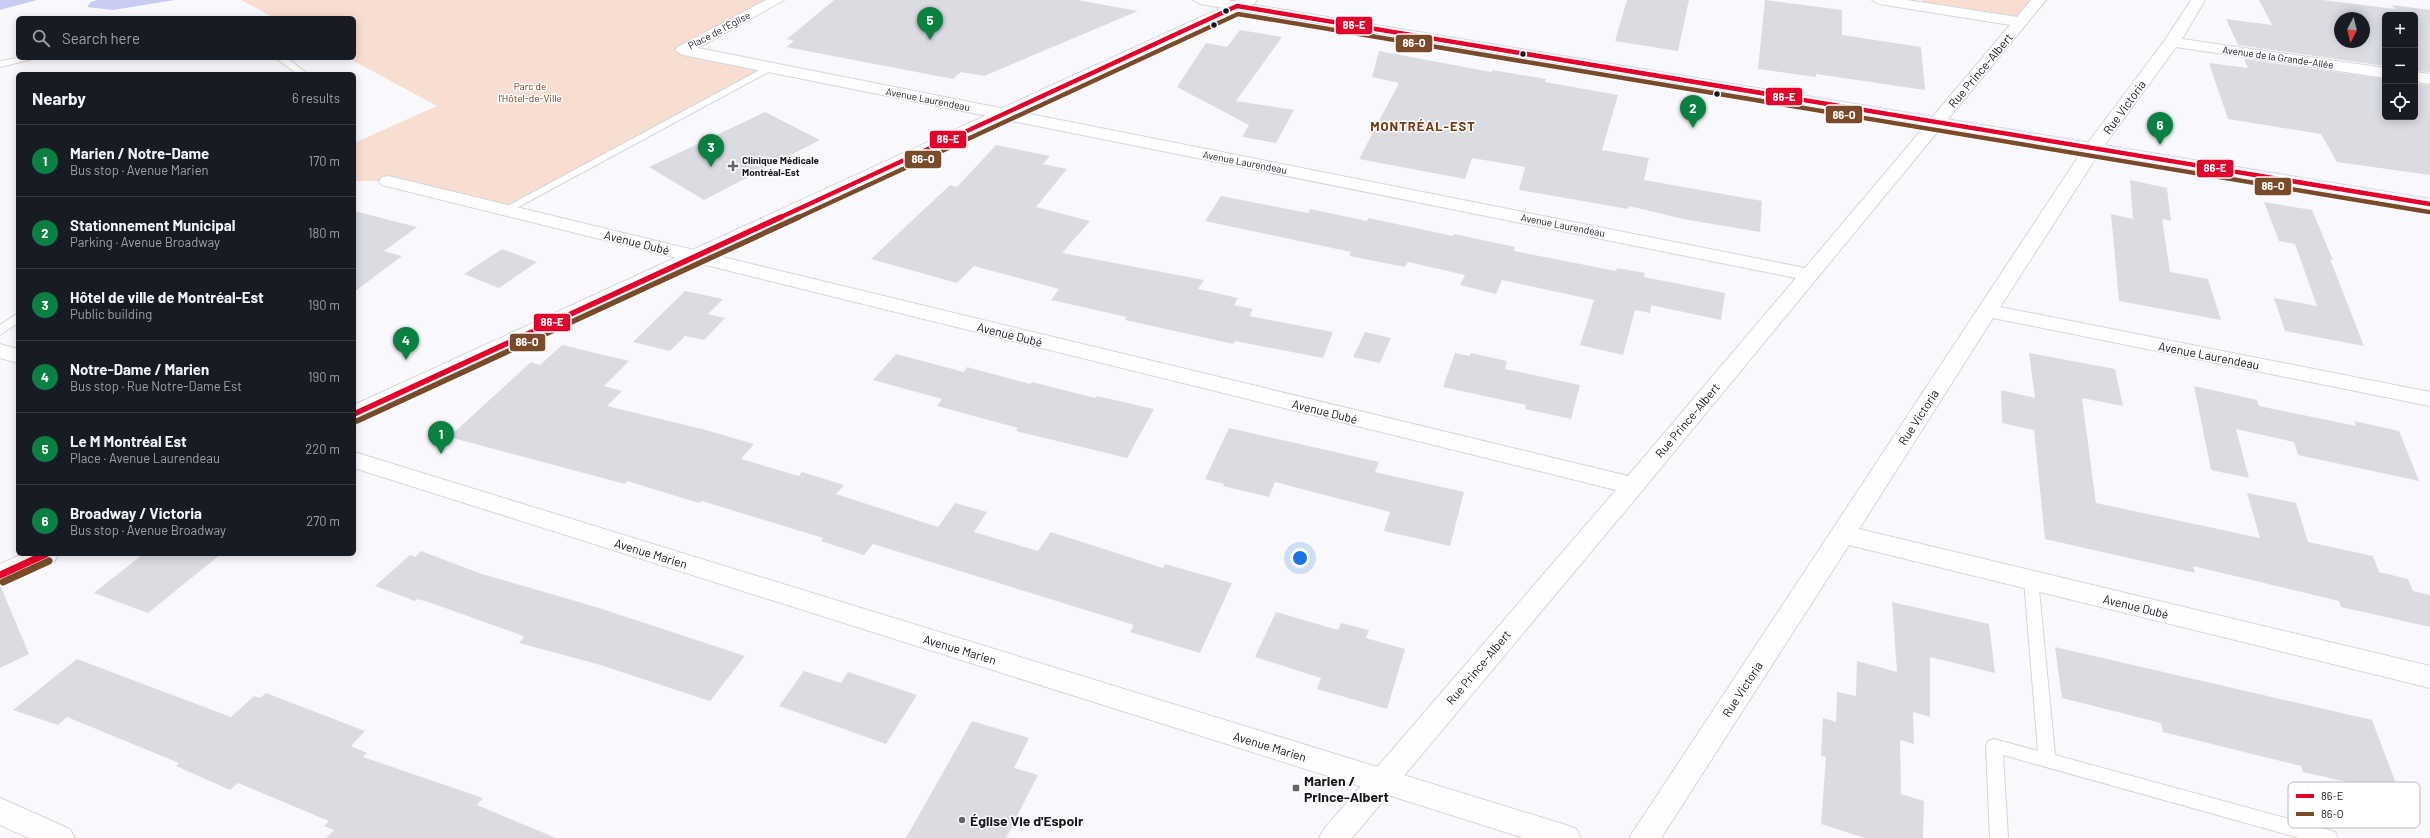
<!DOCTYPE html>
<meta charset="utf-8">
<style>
body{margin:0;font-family:Barlow,sans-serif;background:#20242c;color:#f1f3f6}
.controls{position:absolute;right:12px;top:12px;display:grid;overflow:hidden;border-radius:6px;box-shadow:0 2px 10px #0003}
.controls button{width:36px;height:36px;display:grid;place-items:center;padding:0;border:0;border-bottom:1px solid #363941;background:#171b24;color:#f1f3f6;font:20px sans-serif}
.compass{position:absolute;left:2334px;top:12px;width:36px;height:36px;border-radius:50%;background:#171b24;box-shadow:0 2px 10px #0003;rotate:187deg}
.you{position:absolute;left:1300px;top:558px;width:14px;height:14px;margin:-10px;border:3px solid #fff;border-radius:50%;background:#1a73e8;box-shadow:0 0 0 6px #1a73e833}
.badge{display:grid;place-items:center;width:26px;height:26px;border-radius:50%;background:#0b8043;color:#fff;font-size:13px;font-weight:700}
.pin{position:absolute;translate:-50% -33px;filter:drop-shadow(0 1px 2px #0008)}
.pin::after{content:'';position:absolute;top:21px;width:14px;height:12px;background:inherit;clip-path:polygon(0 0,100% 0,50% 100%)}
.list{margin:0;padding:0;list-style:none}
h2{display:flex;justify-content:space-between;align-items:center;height:52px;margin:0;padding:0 16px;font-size:17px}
h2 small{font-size:13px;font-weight:400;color:#9ea1a6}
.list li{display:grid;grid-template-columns:26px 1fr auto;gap:12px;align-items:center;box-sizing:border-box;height:72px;padding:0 16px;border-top:1px solid #363941}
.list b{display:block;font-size:15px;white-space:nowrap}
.list p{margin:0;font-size:13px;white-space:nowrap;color:#9ea1a6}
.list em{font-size:13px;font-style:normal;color:#9ea1a6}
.icon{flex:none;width:22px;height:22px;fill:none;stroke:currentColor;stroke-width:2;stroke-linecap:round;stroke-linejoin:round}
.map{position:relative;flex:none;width:2430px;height:838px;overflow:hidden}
.search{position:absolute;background:#171b24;box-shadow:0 2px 10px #0003;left:16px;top:16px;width:340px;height:44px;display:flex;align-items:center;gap:10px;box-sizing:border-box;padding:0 14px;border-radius:6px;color:#9ea1a6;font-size:15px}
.panel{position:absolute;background:#171b24;box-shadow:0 2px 10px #0003;left:16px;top:72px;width:340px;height:484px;border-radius:6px}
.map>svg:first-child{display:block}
.green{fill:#f8ded0}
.water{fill:#c9cbf2}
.building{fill:#dbdbe2;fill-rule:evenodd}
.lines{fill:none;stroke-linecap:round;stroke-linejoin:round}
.service-casing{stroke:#d5d5dc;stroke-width:2}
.minor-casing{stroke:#d5d5dc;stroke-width:2}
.tertiary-casing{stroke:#d5d5dc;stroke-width:2}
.secondary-casing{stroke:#d5d5dc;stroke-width:2}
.service{fill:#fefeff;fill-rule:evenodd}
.minor{fill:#fefeff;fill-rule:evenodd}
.tertiary{fill:#fefeff;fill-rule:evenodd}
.secondary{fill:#fefeff;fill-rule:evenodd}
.bus-1-far2-casing{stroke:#fff;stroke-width:6}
.bus-1-far1-casing{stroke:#fff;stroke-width:8}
.bus-1-casing{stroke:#fff;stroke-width:10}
.bus-2-far2-casing{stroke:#fff;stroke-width:6}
.bus-2-far1-casing{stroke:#fff;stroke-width:8}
.bus-2-casing{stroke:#fff;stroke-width:10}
.bus-1-far2{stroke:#e4002b;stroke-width:4.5}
.bus-1-far1{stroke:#e4002b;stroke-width:5.5}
.bus-1{stroke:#e4002b;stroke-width:7}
.bus-2-far2{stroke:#7a4b2a;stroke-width:4.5}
.bus-2-far1{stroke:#7a4b2a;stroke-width:5.5}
.bus-2{stroke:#7a4b2a;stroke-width:7}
.bus-dot{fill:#14151e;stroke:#fff;stroke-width:1.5}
.poi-dot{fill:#64656c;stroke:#fff;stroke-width:1.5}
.labels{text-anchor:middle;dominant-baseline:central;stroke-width:3;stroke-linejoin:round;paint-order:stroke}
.far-street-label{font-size:10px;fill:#14151e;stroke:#fff}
.far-park-label{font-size:10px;fill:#633110;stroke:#fff}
.far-poi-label{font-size:10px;font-weight:bold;fill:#14151e;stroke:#fff;text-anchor:start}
.street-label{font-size:12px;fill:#14151e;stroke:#fff}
.far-district-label{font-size:13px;font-weight:bold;letter-spacing:1px;fill:#75380e;stroke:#fff}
.near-poi-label{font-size:14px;font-weight:bold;fill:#14151e;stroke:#fff;text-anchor:start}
.key{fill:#fff;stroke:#b8b9bc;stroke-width:1}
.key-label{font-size:11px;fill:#14151e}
.line-badge{stroke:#fff;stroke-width:1.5}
.badge-label{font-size:11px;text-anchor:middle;font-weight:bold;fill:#fff}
</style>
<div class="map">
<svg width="2430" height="838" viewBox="0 0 2430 838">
<rect width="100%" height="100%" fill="#f9f9fd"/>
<g class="green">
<polygon points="241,0 777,0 683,49 769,68 505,210 388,181 354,181 354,143 437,106 348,58 354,58 354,18 274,18"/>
<polygon points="1922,0 2039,0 2020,22 1922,7"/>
</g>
<g class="water">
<polygon points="0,0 37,0 0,10"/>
<polygon points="97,0 175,0 113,10 87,7 91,2"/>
</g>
<g class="building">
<polygon points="834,0 1077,0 1138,11 984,76 961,72 953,79 786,47 794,41 787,39"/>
<polygon points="1627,0 1689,0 1678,51 1615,41"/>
<polygon points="1765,0 1842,10 1842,35 1921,47 1925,90 1816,74 1816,77 1758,69"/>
<path d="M2259 0H2322L2395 9 2392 5 2430 10V72L2415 71V15H2385V66L2238 45 2226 19 2272 25ZM2340 18H2364V42H2340Z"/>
<polygon points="1240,30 1282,37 1236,101 1294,110 1276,143 1242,137 1249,125 1177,87 1206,43 1227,47"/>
<polygon points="1379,51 1491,72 1492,70 1546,79 1545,82 1618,95 1602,150 1649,158 1644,180 1762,201 1760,232 1683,219 1629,206 1628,209 1519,190 1525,167 1472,158 1465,179 1359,159 1399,83 1372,77"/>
<polygon points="2244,59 2385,79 2385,117 2415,117 2415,84 2430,85 2430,175 2337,162 2321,134 2228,119 2209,63 2248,68"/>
<polygon points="765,112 820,140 704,200 649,167"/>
<polygon points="996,145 1050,156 1043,164 1067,169 1036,207 1090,221 1062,253 1204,280 1198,289 1238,298 1234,305 1253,309 1249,316 1333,332 1323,358 1235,341 1233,344 1125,320 1127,317 1051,300 1059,289 974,266 957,283 871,259 950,185 957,187"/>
<polygon points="2130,180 2167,188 2171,221 2162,219 2170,272 2208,279 2221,320 2119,301 2111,214 2133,219"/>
<polygon points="1221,196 1308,213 1310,209 1367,221 1368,218 1453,236 1454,234 1515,247 1514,251 1616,271 1617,268 1645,273 1644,277 1725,293 1721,320 1651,305 1650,313 1635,310 1623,355 1580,345 1594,300 1502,280 1496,294 1460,285 1465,275 1408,262 1405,267 1349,256 1351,252 1205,221"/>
<polygon points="2264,202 2312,210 2333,260 2330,259 2364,346 2285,331 2274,298 2317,306 2295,244 2279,241"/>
<polygon points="354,211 417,227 384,251 402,256 354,292"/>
<polygon points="502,249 537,262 499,288 464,274"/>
<polygon points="685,291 723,299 708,314 725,318 704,340 685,336 670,351 633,342"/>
<polygon points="1365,332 1391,338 1380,363 1353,357"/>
<polygon points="562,345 629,361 604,386 622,391 607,406 702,429 754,444 741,459 799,476 802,472 844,485 836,494 938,527 955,503 987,512 974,532 1038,551 1051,532 1163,568 1165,564 1232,583 1200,653 1130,632 1134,625 873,544 864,555 821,541 823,538 702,501 699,503 627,481 625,484 449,437 531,362 540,365"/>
<polygon points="1455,353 1470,356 1471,353 1507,361 1505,369 1580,385 1571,419 1525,409 1526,405 1443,387"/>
<polygon points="2029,353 2115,369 2123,406 2082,398 2096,503 2260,538 2247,493 2296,503 2308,542 2373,556 2379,572 2408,579 2413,591 2430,595 2430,627 2341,607 2339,601 2193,566 2195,573 2045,539 2034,430 2002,423 2001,390 2035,398"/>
<polygon points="896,354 964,372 967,367 1030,384 1032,382 1095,398 1097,396 1154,409 1127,458 1016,431 1018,428 937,406 942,399 873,380"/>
<polygon points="2194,386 2257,400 2259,406 2356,426 2354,421 2399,431 2419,481 2298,455 2294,442 2236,429 2249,478 2211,470"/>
<polygon points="1229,428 1379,462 1375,472 1464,492 1450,546 1384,531 1390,512 1275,482 1269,497 1223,486 1224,484 1205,479"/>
<polygon points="421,551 482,574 596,607 745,656 710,701 597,664 519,643 524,637 518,634 434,604 418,599 415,601 375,586 410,555 415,557"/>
<polygon points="143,554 221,554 148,613 94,593"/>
<polygon points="0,585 29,654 0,668"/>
<polygon points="1892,602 1989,624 1995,673 1930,657 1930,717 1913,712 1914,744 1900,740 1901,794 1924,801 1923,838 1865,838 1821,824 1826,757 1821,756 1823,718 1836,722 1837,692 1856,696 1857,661 1897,672"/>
<polygon points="1276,612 1338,630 1341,623 1369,630 1366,638 1405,649 1387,709 1317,689 1321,678 1255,657"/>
<polygon points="2055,647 2372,720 2400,794 2303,772 2301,766 2163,732 2161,723 2062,698"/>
<polygon points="77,659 231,717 254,696 260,698 266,693 365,731 351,746 367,753 363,757 483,798 477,805 556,838 326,838 334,830 324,826 329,821 238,783 230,790 176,766 179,763 67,717 58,725 13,710"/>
<polygon points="804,671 841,683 848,672 917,695 886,744 779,706"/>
<polygon points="972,721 1029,738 1014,768 1038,775 1006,838 906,838"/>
</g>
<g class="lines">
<g class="service-casing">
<g id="service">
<polygon points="18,58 37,58 0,67 0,61"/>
<polygon points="276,58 287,58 308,74 297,74"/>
<polygon points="769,65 774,68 772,70 509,212 505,213 500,210"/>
<polygon points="18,313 18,323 0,335 0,325"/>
<polygon points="2031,574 2036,576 2038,580 2055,755 2329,830 2335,832 2338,838 2300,838 2003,755 2008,838 1990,838 1986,746 1988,741 1994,739 2038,751 2024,580 2026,576"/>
</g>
</g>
<g class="minor-casing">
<g id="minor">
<polygon points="766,0 784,0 698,48 1805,268 2010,25 1879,4 1872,0 1907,0 2017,17 2031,0 2046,0 1641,492 1352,838 1319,838 1324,829 1616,490 382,185 379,181 382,177 388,176 1628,476 1796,278 683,55 675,50 678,47"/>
<polygon points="1193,0 1227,0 1242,3 1244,6 1237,10 1200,4"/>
<polygon points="2191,0 2205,0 2182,39 2385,68 2385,78 2176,47 2101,150 2000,307 2430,392 2430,406 1993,318 1859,529 2430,666 2430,688 1849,545 1661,838 1629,838 2084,148 2165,40"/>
<polygon points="2415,72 2430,74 2430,84 2415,82"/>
<polygon points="0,798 70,829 75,838 29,838 0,825"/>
</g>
</g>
<g class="tertiary-casing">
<g id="tertiary">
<polygon points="1237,2 2430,199 2430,209 1232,9 1230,6 1232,3"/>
<polygon points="0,344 18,349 18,363 0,358"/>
<polygon points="354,452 1566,825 1576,829 1581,838 1524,838 354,468"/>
</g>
</g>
<g class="secondary-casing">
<g id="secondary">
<polygon points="1238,0 1257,0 1255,3 354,421 354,405"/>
<polygon points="23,554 58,554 55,561 0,584 0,564"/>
</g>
</g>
<use href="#service" class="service"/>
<use href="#minor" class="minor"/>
<use href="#tertiary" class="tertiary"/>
<use href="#secondary" class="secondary"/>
<g class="bus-1-far2-casing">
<polyline id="bus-1-far2" points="779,218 1237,6 2430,204"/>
</g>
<g class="bus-1-far1-casing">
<polyline id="bus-1-far1" points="354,414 781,217"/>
</g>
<g class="bus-1-casing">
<polyline id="bus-1" points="0,575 46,554"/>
</g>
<g class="bus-2-far2-casing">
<polyline id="bus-2-far2" points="797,218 1238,14 2429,212"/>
</g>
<g class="bus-2-far1-casing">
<polyline id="bus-2-far1" points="357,421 799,217"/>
</g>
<g class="bus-2-casing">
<polyline id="bus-2" points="3,582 49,561"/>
</g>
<use href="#bus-1-far2" class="bus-1-far2"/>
<use href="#bus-1-far1" class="bus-1-far1"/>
<use href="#bus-1" class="bus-1"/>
<use href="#bus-2-far2" class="bus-2-far2"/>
<use href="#bus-2-far1" class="bus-2-far1"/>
<use href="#bus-2" class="bus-2"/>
</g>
<g class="bus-dot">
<circle cx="1226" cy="11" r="3.5"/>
<circle cx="1214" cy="25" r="3.5"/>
<circle cx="1523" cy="54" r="3.5"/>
<circle cx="1717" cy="94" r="3.5"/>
</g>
<g class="poi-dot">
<path d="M731 160h4v4h4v4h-4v4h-4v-4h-4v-4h4z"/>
<rect x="1292" y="784" width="8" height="8" rx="2"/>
<circle cx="962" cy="820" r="4"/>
</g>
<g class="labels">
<g class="far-street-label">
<text transform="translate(719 30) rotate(-28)">Place de l'Église</text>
<text transform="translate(2278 57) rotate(8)">Avenue de la Grande-Allée</text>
<text transform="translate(928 99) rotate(11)">Avenue Laurendeau</text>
<text transform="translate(1245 162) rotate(11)">Avenue Laurendeau</text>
<text transform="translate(1563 225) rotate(11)">Avenue Laurendeau</text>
</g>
<g class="far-park-label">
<text x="530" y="86">Parc de<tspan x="530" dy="12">l'Hôtel-de-Ville</tspan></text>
</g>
<g class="far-poi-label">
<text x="742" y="160">Clinique Médicale<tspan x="742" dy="12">Montréal-Est</tspan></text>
</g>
<g class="street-label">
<text transform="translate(1980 70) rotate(-50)">Rue Prince-Albert</text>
<text transform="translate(2124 107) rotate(-54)">Rue Victoria</text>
<text transform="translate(637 242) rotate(14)">Avenue Dubé</text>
<text transform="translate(1010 334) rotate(14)">Avenue Dubé</text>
<text transform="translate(2209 355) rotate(11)">Avenue Laurendeau</text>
<text transform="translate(1325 411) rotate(14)">Avenue Dubé</text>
<text transform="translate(1918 417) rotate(-57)">Rue Victoria</text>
<text transform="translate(1687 420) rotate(-50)">Rue Prince-Albert</text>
<text transform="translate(651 553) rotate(17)">Avenue Marien</text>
<text transform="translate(2136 606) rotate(14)">Avenue Dubé</text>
<text transform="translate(960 649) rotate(17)">Avenue Marien</text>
<text transform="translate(1478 667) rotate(-50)">Rue Prince-Albert</text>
<text transform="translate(1742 689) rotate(-57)">Rue Victoria</text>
<text transform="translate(1270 746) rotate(17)">Avenue Marien</text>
</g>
<g class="far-district-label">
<text x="1423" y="126">MONTRÉAL-EST</text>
</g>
<g class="near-poi-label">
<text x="1304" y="780">Marien /<tspan x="1304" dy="16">Prince-Albert</tspan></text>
<text x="970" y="820">Église Vie d'Espoir</text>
</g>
</g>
<rect x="2288" y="782" width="132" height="46" rx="6" class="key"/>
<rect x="2296" y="794" width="18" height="4" fill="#e4002b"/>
<rect x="2296" y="812" width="18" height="4" fill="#7a4b2a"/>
<g class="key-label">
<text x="2321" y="800">86-E</text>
<text x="2321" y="818">86-O</text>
</g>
<g class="line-badge">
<rect x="1335" y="16" width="38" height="19" rx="4" fill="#e4002b"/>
<rect x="1395" y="34" width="38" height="19" rx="4" fill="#7a4b2a"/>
<rect x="1765" y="87" width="38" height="19" rx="4" fill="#e4002b"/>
<rect x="1825" y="105" width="38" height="19" rx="4" fill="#7a4b2a"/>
<rect x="929" y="130" width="38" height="19" rx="4" fill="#e4002b"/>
<rect x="904" y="150" width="38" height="19" rx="4" fill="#7a4b2a"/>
<rect x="2196" y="159" width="38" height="19" rx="4" fill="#e4002b"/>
<rect x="2254" y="177" width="38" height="19" rx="4" fill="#7a4b2a"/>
<rect x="533" y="313" width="38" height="19" rx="4" fill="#e4002b"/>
<rect x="509" y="333" width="37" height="19" rx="4" fill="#7a4b2a"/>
</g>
<g class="badge-label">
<text x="1354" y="29">86-E</text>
<text x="1414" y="47">86-O</text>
<text x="1784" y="101">86-E</text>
<text x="1844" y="119">86-O</text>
<text x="948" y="143">86-E</text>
<text x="923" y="163">86-O</text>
<text x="2215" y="172">86-E</text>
<text x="2273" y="190">86-O</text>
<text x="552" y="326">86-E</text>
<text x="527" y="346">86-O</text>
</g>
</svg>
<div class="controls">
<button>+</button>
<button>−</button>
<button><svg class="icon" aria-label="locate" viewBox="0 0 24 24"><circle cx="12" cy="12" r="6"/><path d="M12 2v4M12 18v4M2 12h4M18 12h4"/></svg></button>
</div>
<svg class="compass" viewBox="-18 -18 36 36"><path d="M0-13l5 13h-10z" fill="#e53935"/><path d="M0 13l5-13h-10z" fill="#9ea1a6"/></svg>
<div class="you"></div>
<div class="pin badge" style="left:441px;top:454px">1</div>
<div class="pin badge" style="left:1693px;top:128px">2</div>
<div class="pin badge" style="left:711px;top:167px">3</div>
<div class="pin badge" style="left:406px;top:360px">4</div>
<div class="pin badge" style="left:930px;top:40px">5</div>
<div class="pin badge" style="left:2160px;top:145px">6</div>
<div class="search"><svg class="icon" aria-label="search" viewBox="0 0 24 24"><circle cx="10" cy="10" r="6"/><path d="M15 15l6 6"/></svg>Search here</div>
<section class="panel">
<h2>Nearby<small>6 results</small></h2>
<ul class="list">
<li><span class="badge">1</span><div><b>Marien / Notre-Dame</b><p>Bus stop · Avenue Marien</p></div><em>170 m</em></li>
<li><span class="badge">2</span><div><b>Stationnement Municipal</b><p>Parking · Avenue Broadway</p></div><em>180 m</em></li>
<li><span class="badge">3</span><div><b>Hôtel de ville de Montréal-Est</b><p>Public building</p></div><em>190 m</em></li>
<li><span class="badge">4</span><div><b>Notre-Dame / Marien</b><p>Bus stop · Rue Notre-Dame Est</p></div><em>190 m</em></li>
<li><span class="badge">5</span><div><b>Le M Montréal Est</b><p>Place · Avenue Laurendeau</p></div><em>220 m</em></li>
<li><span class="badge">6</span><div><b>Broadway / Victoria</b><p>Bus stop · Avenue Broadway</p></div><em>270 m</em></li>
</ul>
</section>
</div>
